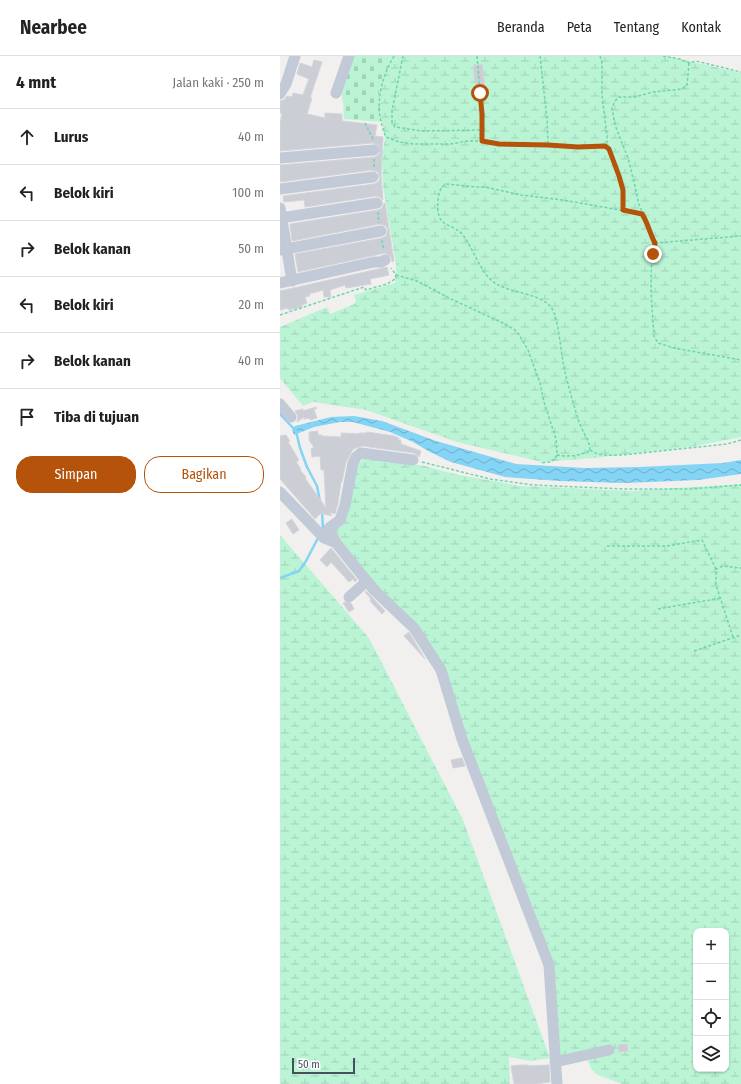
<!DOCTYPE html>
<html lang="id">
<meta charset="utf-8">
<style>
body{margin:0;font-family:"Fira Sans Condensed",sans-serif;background:#f6f6f6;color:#222}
.controls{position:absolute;right:12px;bottom:12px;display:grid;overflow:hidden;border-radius:8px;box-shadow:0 1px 3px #0004}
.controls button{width:36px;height:36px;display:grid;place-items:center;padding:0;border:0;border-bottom:1px solid #e0e0e0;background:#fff;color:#222;font:20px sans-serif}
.scale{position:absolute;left:12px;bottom:10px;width:63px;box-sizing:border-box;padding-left:4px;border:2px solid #45515f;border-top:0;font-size:11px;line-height:14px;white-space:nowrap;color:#45515f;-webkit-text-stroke:3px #fff;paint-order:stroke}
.stop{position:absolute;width:12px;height:12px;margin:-9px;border:3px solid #b45309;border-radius:50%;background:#fff}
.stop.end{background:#b45309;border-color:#fff;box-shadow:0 1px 4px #0008}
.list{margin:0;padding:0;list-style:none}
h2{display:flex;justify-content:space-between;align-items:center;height:52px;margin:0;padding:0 16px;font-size:17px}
h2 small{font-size:13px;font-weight:400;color:#767676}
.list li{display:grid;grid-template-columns:26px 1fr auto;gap:12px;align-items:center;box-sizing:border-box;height:56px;padding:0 16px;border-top:1px solid #e0e0e0}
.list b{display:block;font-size:15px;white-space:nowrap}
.list em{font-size:13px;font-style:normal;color:#767676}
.actions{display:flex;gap:8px;padding:12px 16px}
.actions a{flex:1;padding:9px 0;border:1px solid #b45309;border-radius:16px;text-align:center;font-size:14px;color:#b45309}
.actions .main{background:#b45309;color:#fff}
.icon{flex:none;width:22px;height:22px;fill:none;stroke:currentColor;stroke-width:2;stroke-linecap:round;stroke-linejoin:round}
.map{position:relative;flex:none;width:461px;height:1028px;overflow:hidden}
header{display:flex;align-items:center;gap:24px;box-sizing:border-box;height:56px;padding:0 20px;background:#fff;border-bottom:1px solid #e0e0e0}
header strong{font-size:19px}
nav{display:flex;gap:22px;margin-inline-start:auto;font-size:14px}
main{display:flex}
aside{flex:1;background:#fff}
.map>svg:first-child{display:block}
.wetland{fill:url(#wetland-marsh);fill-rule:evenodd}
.cemetery{fill:url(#cemetery-stones)}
.water{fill:url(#water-waves)}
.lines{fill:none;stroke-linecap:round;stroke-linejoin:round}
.stream{stroke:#83d4f5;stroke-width:2.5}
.building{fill:#cbced4;stroke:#d3d5db}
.path{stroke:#6ed5ab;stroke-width:1.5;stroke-dasharray:3 2;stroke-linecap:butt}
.minor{stroke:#c1cad6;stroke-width:11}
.route{stroke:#b45309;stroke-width:5}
</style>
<header>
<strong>Nearbee</strong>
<nav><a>Beranda</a><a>Peta</a><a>Tentang</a><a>Kontak</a></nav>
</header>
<main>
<aside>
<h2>4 mnt<small>Jalan kaki · 250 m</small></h2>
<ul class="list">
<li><svg class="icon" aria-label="ahead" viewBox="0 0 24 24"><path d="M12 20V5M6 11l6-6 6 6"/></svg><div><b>Lurus</b></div><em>40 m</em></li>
<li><svg class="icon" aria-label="left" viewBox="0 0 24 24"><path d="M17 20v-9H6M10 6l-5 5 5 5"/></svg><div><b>Belok kiri</b></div><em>100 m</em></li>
<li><svg class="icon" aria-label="right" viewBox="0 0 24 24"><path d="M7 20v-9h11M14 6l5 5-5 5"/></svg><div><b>Belok kanan</b></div><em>50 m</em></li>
<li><svg class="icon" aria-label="left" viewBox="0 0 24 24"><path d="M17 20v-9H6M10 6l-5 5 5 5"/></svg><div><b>Belok kiri</b></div><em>20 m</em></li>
<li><svg class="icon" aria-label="right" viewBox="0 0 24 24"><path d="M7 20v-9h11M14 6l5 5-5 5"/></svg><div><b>Belok kanan</b></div><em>40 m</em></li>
<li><svg class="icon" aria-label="arrive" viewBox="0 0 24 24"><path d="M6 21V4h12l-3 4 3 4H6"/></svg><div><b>Tiba di tujuan</b></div></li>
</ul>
<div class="actions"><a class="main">Simpan</a><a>Bagikan</a></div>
</aside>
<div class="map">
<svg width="461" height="1028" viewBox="0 0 461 1028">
<defs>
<pattern id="wetland-marsh" width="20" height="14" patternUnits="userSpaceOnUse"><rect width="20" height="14" fill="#baf4d5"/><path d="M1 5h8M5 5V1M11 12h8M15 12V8" fill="none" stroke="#a1d3b9"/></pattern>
<pattern id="cemetery-stones" width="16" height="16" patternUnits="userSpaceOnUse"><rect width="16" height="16" fill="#baf4d5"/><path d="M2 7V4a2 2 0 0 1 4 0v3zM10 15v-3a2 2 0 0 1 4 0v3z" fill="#a1d3b9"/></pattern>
<pattern id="water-waves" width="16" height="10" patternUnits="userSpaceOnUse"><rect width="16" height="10" fill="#83d4f5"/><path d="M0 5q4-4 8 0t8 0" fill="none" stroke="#6daeca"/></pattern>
</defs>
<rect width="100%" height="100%" fill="#f2efef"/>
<g class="wetland">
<polygon points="113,0 387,0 461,17 461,381 410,391 314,402 262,406 177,386 86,354 33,346 23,350 0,322 0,271 47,251 50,258 76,247 74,239 115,227 116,208 103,130 102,102 105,83 98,41 102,25"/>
<path d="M90 402 145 410 174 418 241 430 351 435 461 428V1028H342L318 1019 312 1014 304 997 279 1001 276 955 275 915 259 868 187 685 169 625 52 474 77 409 84 403ZM416 875H446V1013H416Z"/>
<polygon points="0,479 89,582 183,764 270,1002 251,1005 229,1001 230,1028 0,1028"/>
</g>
<polygon class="cemetery" points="71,0 113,0 102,25 98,41 102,66 64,63 63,47 61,35"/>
<polygon class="water" points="74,360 102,365 156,385 236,408 305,412 360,411 443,407 461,404 461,418 418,424 344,427 280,425 225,421 171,406 150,396 133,386 110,376 73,366 60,366 34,371 14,379 12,374 15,370 51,361"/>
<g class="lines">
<g class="stream">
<polyline points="0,358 16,375 20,392 27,411 37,430 40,446"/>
<polyline points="42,455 43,473 42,476"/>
<polyline points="0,522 19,515 26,505 38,482"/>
</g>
</g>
<g class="building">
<polygon points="34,4 42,6 30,42 32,42 27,58 45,62 45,57 62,58 62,65 97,69 95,80 103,81 101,119 103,144 100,141 96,140 25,151 24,144 4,146 3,140 94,128 98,126 100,123 98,116 92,114 0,126 0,109 95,101 98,99 100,97 99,90 93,87 0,95 0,68 2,57 0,57 0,45 4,44 7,40 12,41 13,37 23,39 29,23 17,18 20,7 32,11"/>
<polygon points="202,8 205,31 196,32 193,10"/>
<polygon points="202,36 203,44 197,45 196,37"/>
<polygon points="104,147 105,147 114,205 112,206 111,201 105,197 18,216 15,198 102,182 106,180 108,174 106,170 100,168 12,185 10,168 98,154 102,152"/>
<polygon points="107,211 109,219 90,223 91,228 66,232 65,229 50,234 51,241 44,241 43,234 29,238 30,240 25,241 27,247 22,249 22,251 8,254 8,252 0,254 0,235"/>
<polygon points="36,351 37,352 34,354 37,362 30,364 30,362 24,363 24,361 17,366 18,360 15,355 23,353 23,355"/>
<polygon points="38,375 38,379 42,379 42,380 61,381 61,377 79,378 79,377 87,377 87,376 114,380 119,382 118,384 121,384 121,388 141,395 139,401 134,397 82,390 73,393 66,406 62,426 61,426 58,447 55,458 50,456 52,460 41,457 35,463 0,423 0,380 6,379 10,385 8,386 19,404 16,406 21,413 20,414 26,421 25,422 46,452 44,414 41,414 40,400 32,401 31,393 34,391 29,384 29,376"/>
<polygon points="12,463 19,474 13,478 6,467"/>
<polygon points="51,492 77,524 75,526 73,523 69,526 51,506 47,511 40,504"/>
<polygon points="86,535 105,555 102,558 90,545 91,543 85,536"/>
<polygon points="65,546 71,547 74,553 69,556 63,547"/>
<polygon points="129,576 145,603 124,580"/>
<polygon points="182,702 185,710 173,712 171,704"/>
<polygon points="347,988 348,995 339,996 338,989"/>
<polygon points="240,1009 248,1009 248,1010 269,1009 270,1026 256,1028 234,1028 231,1010"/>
</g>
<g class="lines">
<g class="path">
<path d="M114 0C99 26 94 53 106 81L119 86 134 88H171L188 85H202L219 88 268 89 298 91 325 90 329 93 339 120 343 134V154"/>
<polyline points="123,0 112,55 112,66 115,71 142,75 202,74"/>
<polyline points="197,0 202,58 202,85"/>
<polyline points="260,0 267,63 268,89"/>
<polyline points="320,0 322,7 322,39 327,80 327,87 325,90"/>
<polyline points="383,0 400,3 409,7 416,5 461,16"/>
<path d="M409 7 407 29 402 33 373 36 355 41H339L335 45 332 52 335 69 348 102 355 130 359 149 369 170 371 180 375 187C368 216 372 250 374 280L378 287 394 292 461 304"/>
<polyline points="85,67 94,85"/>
<polyline points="94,111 94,103"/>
<polyline points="98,156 99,167"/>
<polyline points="102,184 104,194"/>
<polyline points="375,187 461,180"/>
<polyline points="116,219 137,225 171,243 225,268 235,274 238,277 248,294 260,327 264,346 276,383 277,399 275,403 270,406 260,407"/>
<polyline points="0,259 84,231 86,234 107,228 115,223 116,219 111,212"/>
<path d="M310 394C310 385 302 375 299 366 294 350 289 333 285 316 281 301 279 261 271 251 259 237 230 237 215 227 202 219 194 195 185 182 174 164 155 176 158 144 159 137 160 131 166 128L196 131H205L241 139 283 144 362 158"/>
<path d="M310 394C319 401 331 399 342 399L447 388 461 384"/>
<path d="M277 399C287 401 302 400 310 394"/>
<polyline points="142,406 210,423 253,429 344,433 410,433 461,429"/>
<polyline points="327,490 387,490 422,484 436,513"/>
<polyline points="378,553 441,542"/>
<polyline points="453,581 436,529 436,513 443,510 461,512"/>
<polyline points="414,595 461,579"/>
</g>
<g class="minor">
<polyline points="56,37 69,0"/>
<polyline points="0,38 6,28 15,0"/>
<polyline points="0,102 94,94"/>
<polyline points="0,133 93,121"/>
<polyline points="0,152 12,225"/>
<polyline points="0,162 97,147"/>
<polyline points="0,194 101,175"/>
<polyline points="0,227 94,206 101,206 105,204"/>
<polyline points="0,348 11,361"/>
<polyline points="0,436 44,482 56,487 94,534 134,572 161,614 182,683 269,909 277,1028"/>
<polyline points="56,487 49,472 60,464 65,449 73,407 76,401 81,397 133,404"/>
<polyline points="69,541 87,525"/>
<polyline points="275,1006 329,994"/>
</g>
</g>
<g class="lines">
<path class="route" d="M200 37 202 58V85L219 88 268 89 298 91 325 90 329 93 339 120 343 134V154L362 158C368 167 370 178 375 187L373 198"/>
</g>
</svg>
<div class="controls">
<button>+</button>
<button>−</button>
<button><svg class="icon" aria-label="locate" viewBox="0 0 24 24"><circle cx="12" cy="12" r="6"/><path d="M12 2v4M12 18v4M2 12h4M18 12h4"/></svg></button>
<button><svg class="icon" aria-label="layers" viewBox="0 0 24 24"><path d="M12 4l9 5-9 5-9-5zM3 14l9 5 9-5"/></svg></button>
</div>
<div class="scale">50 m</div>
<div class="stop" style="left:200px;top:37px"></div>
<div class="stop end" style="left:373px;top:198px"></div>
</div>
</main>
